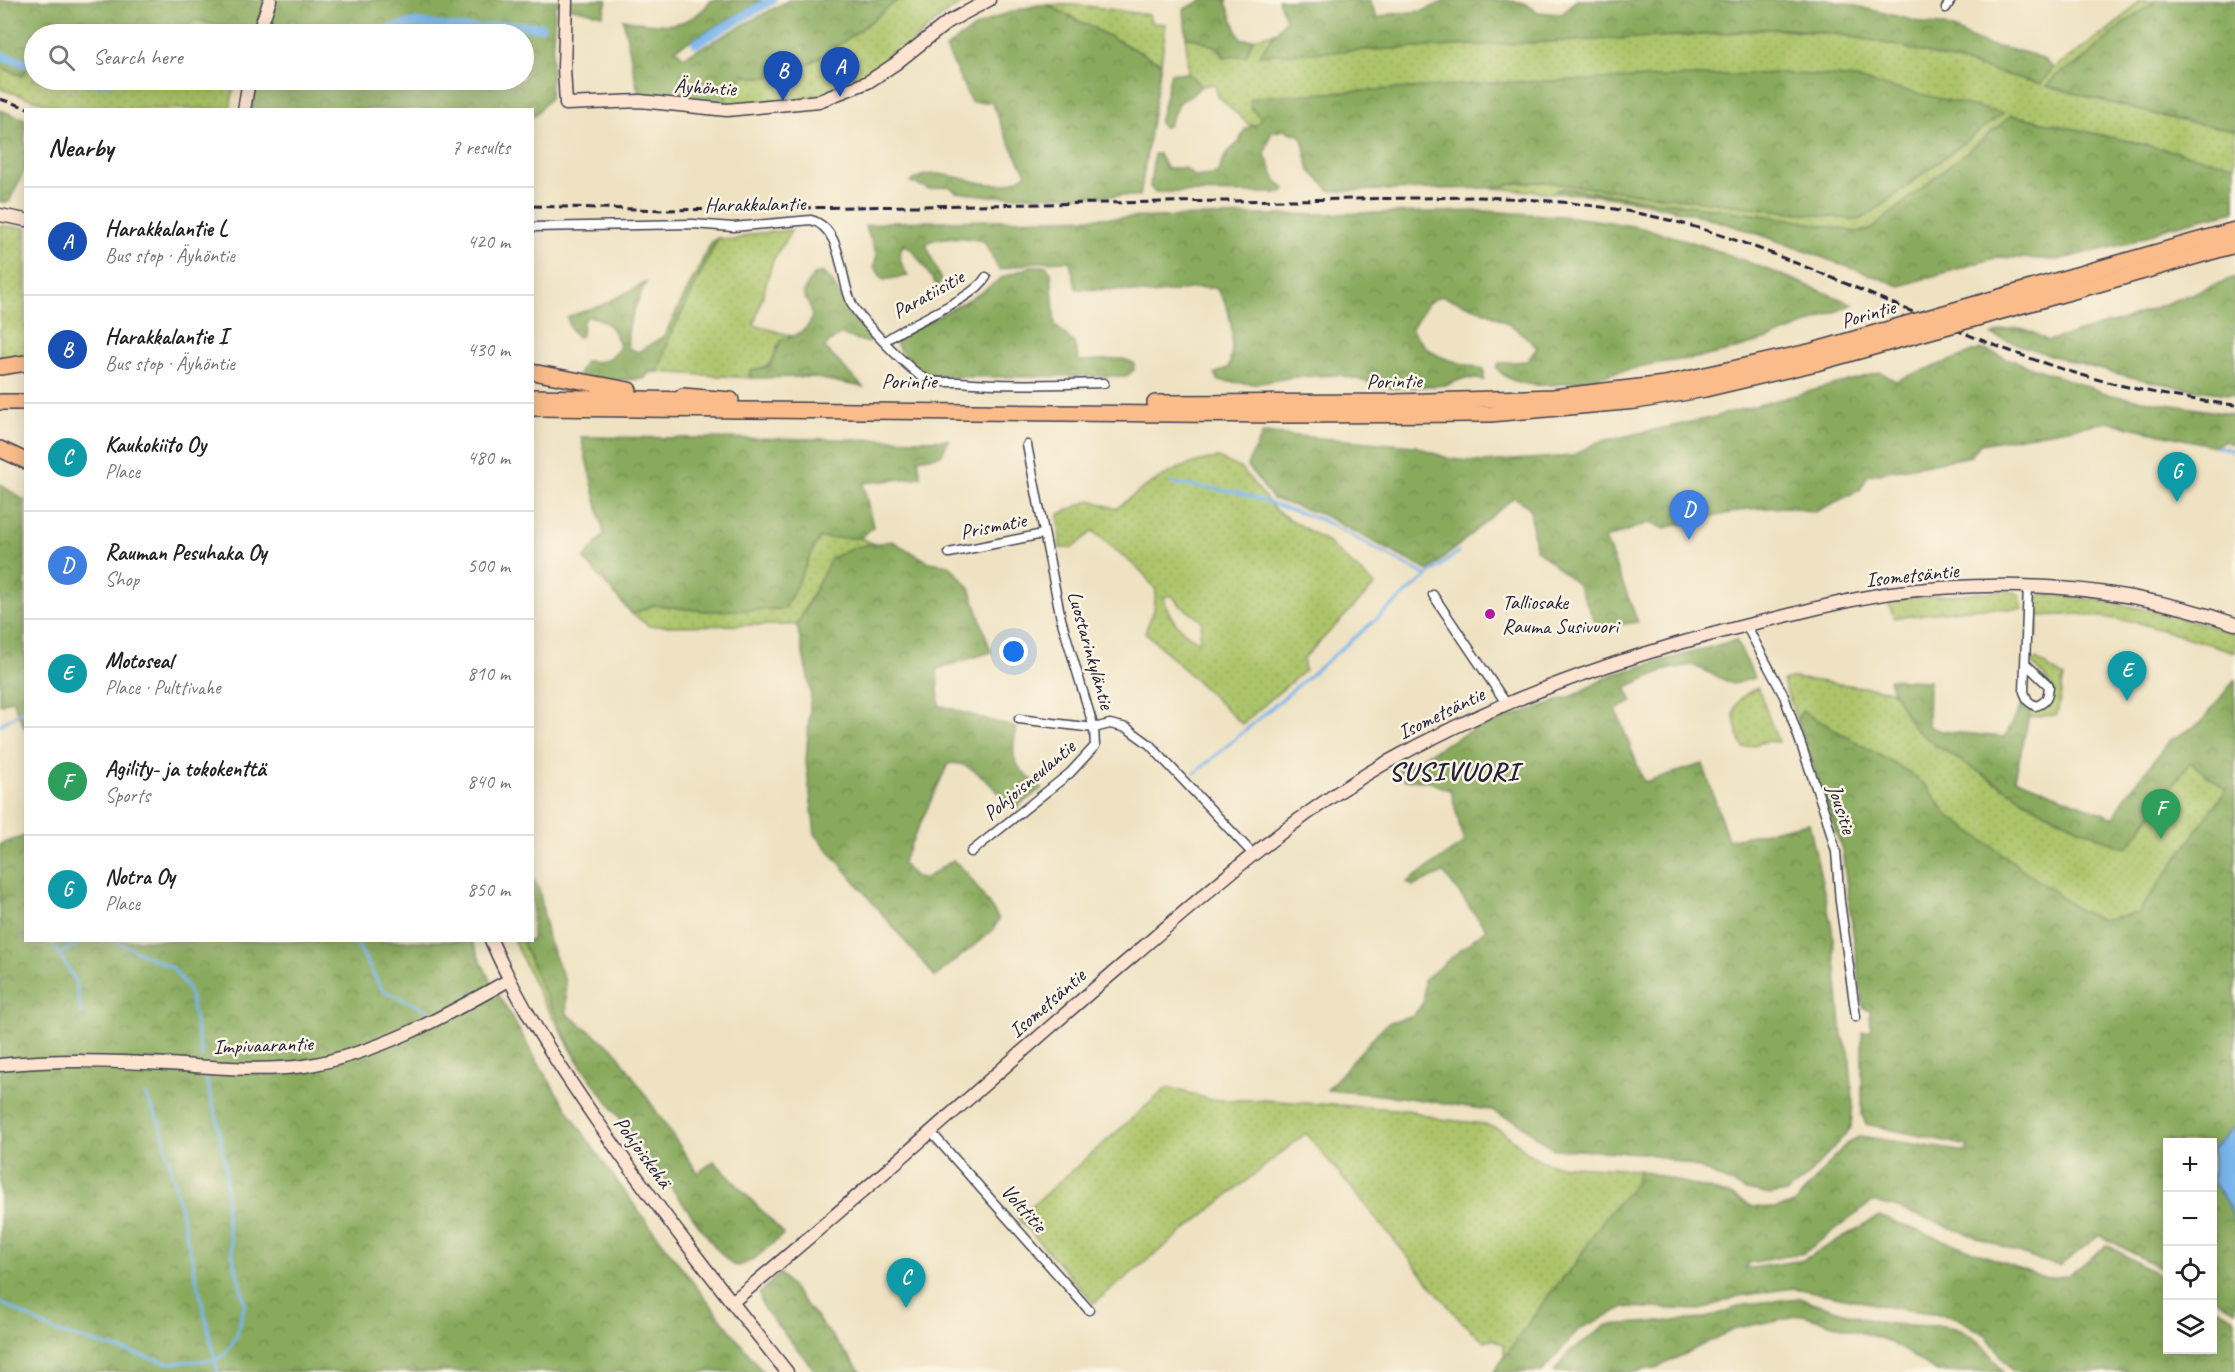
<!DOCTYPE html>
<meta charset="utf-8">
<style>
body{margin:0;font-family:Caveat,sans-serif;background:#f6f6f6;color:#222}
.controls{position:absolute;right:18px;bottom:18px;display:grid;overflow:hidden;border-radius:0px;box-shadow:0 3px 15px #0003}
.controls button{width:54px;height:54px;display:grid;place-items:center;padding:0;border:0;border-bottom:2px solid #e0e0e0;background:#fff;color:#222;font:30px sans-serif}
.you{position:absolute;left:1014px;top:652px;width:21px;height:21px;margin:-15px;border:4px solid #fff;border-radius:50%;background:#1a73e8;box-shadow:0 0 0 9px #1a73e833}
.badge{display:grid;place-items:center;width:39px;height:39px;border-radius:50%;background:#1a73e8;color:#fff;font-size:20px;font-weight:700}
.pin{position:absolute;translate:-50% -50px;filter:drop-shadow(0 2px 3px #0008)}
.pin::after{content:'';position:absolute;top:32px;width:21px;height:18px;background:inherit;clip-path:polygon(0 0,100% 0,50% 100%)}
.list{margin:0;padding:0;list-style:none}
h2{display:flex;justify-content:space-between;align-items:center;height:78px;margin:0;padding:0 24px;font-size:26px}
h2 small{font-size:20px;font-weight:400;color:#767676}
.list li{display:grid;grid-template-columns:39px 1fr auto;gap:18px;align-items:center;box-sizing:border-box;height:108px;padding:0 24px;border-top:2px solid #e0e0e0}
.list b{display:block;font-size:22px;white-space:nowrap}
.list p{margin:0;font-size:20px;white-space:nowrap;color:#767676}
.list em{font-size:20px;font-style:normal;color:#767676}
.icon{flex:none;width:33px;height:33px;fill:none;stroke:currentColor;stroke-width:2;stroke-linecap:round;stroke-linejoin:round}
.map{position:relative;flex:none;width:2235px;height:1372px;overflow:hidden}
.search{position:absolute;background:#fff;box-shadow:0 3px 15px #0003;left:24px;top:24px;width:510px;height:66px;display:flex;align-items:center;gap:15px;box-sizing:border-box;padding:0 21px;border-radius:33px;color:#767676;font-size:22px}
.panel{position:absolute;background:#fff;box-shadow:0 3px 15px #0003;left:24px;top:108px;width:510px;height:834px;border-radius:0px}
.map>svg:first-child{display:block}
.grass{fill:url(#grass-dots);stroke:#677352;stroke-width:1.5;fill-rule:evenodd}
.forest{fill:url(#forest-crowns);stroke:#56664c;stroke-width:1.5}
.water{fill:#7ab6ec;stroke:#4e6c94;stroke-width:1.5}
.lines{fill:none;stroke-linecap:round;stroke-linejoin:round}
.stream{stroke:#7ab6ec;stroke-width:3}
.canal{stroke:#7ab6ec;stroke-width:9}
.street-casing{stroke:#413f4f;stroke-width:11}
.secondary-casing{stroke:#413f4f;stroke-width:15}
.highway-casing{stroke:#413f4f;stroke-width:18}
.street{stroke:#fff;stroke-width:8}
.secondary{stroke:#fde4d0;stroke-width:12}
.highway{stroke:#f9bc8a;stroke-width:15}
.rail{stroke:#22223b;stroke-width:3;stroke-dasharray:9 4.5;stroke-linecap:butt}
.highway-bridge-casing{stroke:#413f4f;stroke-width:18;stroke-linecap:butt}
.highway-bridge{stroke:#f9bc8a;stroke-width:15}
.poi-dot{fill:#b5179e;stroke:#fcf5e5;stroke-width:2}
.labels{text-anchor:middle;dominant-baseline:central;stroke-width:5;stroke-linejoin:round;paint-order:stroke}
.street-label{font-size:21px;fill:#22223b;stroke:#fcf5e5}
.poi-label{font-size:21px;fill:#22223b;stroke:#fcf5e5;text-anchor:start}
.district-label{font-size:27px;font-weight:bold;letter-spacing:1.5px;fill:#22223b;stroke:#fcf5e5}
</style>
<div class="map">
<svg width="2235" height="1372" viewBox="0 0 2235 1372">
<defs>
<pattern id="grass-dots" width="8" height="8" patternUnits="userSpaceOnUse" patternTransform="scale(1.5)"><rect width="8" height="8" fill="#acc469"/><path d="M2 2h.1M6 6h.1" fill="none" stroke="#94a85c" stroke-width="1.8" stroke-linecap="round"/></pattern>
<pattern id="forest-crowns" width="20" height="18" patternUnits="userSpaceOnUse" patternTransform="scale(1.5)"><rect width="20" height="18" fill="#89aa5d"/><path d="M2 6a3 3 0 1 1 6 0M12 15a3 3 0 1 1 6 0" fill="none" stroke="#708a4e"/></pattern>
</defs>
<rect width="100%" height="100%" fill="#fcf5e5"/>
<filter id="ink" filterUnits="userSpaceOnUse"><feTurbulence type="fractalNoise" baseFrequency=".0167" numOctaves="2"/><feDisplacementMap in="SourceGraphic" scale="12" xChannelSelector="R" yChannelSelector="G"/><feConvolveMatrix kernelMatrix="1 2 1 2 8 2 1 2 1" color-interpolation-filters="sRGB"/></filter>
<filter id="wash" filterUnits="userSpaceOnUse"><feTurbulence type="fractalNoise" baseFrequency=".008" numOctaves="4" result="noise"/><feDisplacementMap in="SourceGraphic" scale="24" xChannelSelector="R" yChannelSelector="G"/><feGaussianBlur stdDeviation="1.35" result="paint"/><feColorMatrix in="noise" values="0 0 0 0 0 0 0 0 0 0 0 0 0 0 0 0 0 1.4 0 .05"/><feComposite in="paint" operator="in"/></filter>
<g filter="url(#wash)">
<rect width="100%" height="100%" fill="#efe2c2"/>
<g class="grass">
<path d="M898 0H967C935 17 914 44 884 65 859 83 830 92 800 101L794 96 727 110 726 94 743 76C754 77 765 78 776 76 815 69 867 24 898 0Z"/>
<path d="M2139 0H2157C2119 27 2086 60 2047 86L2177 120 2235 130V165L2013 115 1882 222 1870 230 1857 232 1788 219 1562 188 1554 193 1492 188 1518 183 1544 182 1858 220 1870 214 2003 113 1782 73 1261 97 1257 98 1251 108 1261 117 1258 124 1250 126 1218 96 1215 84 1201 86 1188 73 1186 37C1200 40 1219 43 1224 57L1245 56 1253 39 1275 32 1260 55 1721 34 1766 29 1835 34 2048 72C2079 49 2115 30 2139 0Z"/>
<polygon points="1048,5 1079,5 1149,15 1152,23 1166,24 1161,63"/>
<polygon points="195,20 242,31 242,34 179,34"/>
<polygon points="32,61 34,62 34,80 235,80 230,109 64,109 0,89 0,67 22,76"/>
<polygon points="0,226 26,228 25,356 0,359"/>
<path d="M792 230 773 260 754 325 792 336 777 346C774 365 766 367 749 374L751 378 658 372 669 339 718 238 734 240 752 234Z"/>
<path d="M1218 458 1242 469 1276 511 1326 541 1375 585 1303 659 1305 670 1242 724 1145 632 1154 610 1156 590 1143 573 1093 531 1072 548H1060L1059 514 1091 500 1116 509C1145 485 1181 461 1218 458ZM1171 595 1181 606 1202 621 1199 642C1180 631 1168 618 1164 597Z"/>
<path d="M834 536 860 538 875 544C830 552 815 587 797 625L649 626 632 614 654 605 705 611 784 609 819 538Z"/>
<polygon points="1999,591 2015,592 2020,597 2023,609 1975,608 1894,618 1888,602 1917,597"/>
<path d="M2042 594C2109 599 2171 614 2235 633V652L2136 622 2081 614 2038 616 2037 638 2035 637C2031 625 2031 603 2042 594Z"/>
<polygon points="2036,659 2064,677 2057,715 2028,717 2030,712 2022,709 2022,704 2038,708 2050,703 2052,686 2033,664 2033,660"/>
<polygon points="1794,678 1893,691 1913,727 1935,745 2039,809 2116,845 2190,762 2227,790 2235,809 2235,1073 1863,1007 1842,849 1783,681"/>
<path d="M1758 688 1778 742 1767 741 1743 748C1733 721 1725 701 1758 688Z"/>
<polygon points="514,941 522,941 540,984 579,1063 540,996"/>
<polygon points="1168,1087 1212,1100 1263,1100 1408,1110 1440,1119 1485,1124 1502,1131 1535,1158 1554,1165 1638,1170 1636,1184 1606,1216 1574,1265 1548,1296 1504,1359 1504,1345 1492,1339 1483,1341 1458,1318 1306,1133 1094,1303 1018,1218"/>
</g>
<g class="forest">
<polygon points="0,0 607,0 603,15 555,4 550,98 533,117 532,110 251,109 257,80 524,80 524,34 244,34 242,31 195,20 179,34 34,34 34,62 32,62 22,76 0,67"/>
<path d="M711 0H764L675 49 684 57 789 0H898C867 24 815 69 776 76 765 78 754 77 743 76L726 94 727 110 640 101 623 19C656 26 689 32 711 0Z"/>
<polygon points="1203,0 1228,0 1226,2 1240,39 1253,39 1246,56 1224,57 1222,50 1200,40 1186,37 1184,9"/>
<path d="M1278 0H1370L1377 18 1391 14 1423 11 1447 0H1509L1524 3 1538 12 1562 14 1576 0H1832L1928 24C1951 23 1967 39 1989 45 2010 51 2038 50 2053 68L2041 84C1952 61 1860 29 1767 29 1752 29 1736 32 1721 34L1259 55 1286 19Z"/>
<path d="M2157 0H2235V130L2177 120 2047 86C2055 76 2065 67 2078 65L2122 25Z"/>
<path d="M1039 5H1048L1161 63 1140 196H990L956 192 949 186 929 189 910 182C945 156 988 204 1026 174L1004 132 992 102H971L946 48C978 23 999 13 1039 5Z"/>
<polygon points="1171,73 1188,73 1201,86 1191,96 1179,102 1168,126 1163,127 1159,123"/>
<path d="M1782 73 1847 77 2003 113 1870 214 1858 220 1544 182 1518 183 1492 188 1331 191 1309 170 1303 141 1299 135 1283 130 1271 133 1265 154 1275 179 1285 189 1283 193 1155 192 1150 187 1154 154H1159L1166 168H1184L1196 177 1217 174 1226 154 1239 142 1245 129 1258 124 1261 117C1255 112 1248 108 1251 99L1261 97 1491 83Z"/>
<polygon points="0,110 25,119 25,169 9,202 0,202"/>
<polygon points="2012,115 2235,165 2235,211 2168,227 2129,243 2057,260 1998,257 1900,286 1761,235 1702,216 1642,202 1586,194 1554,193 1562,188 1788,219 1857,232 1870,230"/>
<path d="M1486 211C1537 215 1590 216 1641 228 1714 245 1783 276 1853 304 1807 325 1761 344 1711 355 1689 360 1666 361 1644 366 1607 373 1523 405 1496 367L1500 363 1527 361 1537 348C1513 319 1475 307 1440 296L1428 303 1411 329C1430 360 1451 360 1484 369V380L1465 378 1447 385 1391 388 1340 375 1293 377 1256 384 1219 381 1214 374 1229 367C1235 342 1233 308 1216 288H1197L1151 294 1118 290 1076 289 1070 261 1035 262 999 270 984 241C968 238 939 234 926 244L941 281 938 287 914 252 904 244C896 256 901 264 908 276L883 280 874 266 877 255 865 226 888 222Z"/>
<path d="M718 238 669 339 658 372 649 373 644 379 585 381 579 373 585 361C603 363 609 362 620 347 615 329 607 319 588 316L583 321 582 336 577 337 570 328 567 317 602 305 646 283C637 302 625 326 628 348L638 352 664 336 712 241Z"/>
<path d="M1032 266H1046L1051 272 1055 325 1074 343 1079 361 1123 359 1134 363V370L1127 376 933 377C918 369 899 357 895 339L979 294 1003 277Z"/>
<path d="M822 272 831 280 850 313 874 338 868 343 840 334 824 347 863 387 811 377 751 378 750 370 770 366 781 340C793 337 816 328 811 311 810 304 805 299 803 292L813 275Z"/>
<path d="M2235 277V395C2150 385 2072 365 1992 335 2017 323 2025 327 2048 341L2128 318Z"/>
<polygon points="1981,349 2111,395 2235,415 2235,445 2223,441 2214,446 2108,422 1980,444 1971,456 1868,475 1860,490 1815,512 1787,507 1747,509 1664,528 1648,523 1605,539 1638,622 1598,628 1578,585 1535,548 1530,508 1514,497 1429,571 1323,515 1273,499 1247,465 1263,433 1415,446 1450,459 1483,462 1572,456 1598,442 1710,418 1881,372 1895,381"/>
<polygon points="581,437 949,440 941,455 918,459 921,477 863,483 873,527 860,538 819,538 785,609 705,611 654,605 632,614 584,559 604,534"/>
<polygon points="0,484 25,501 25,730 12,699 0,705"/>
<path d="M892 541 929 562 949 565 970 588 991 652 937 669 939 705 1016 728C1010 764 1014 765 1042 788L1014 809C999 794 971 757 948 764L902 863 915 877 926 878 953 860 967 873 999 919 993 930 935 977 815 834 806 762 811 692 797 625 831 558 856 547Z"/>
<polygon points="1736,640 1755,678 1733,684 1692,665 1665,670 1626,687 1632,702 1616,710 1644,782 1703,764 1728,840 1809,823 1832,928 1842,1036 1849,1051 1853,1098 1851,1128 1806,1178 1787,1192 1771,1195 1746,1190 1694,1166 1645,1153 1553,1149 1517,1122 1489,1110 1401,1097 1327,1090 1378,1032 1390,1022 1414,1015 1424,1001 1424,980 1486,929 1444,873 1413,886 1407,882 1464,843 1451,791 1428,781 1404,780 1398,770 1472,730 1575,695 1611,675"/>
<polygon points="1889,679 1929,681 1928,726 1941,731 2005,737 2022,704 2022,709 2030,712 2015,778 2114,818 2125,797 2170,740 2201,723 2235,679 2235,1310 2213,1298 2212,1142 2168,1142 2167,1272 2100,1235 2060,1266 2035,1259 1895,1207 1872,1202 1804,1253 1748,1263 1745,1269 1803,1260 1879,1216 2045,1278 2068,1276 2107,1245 2167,1280 2168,1350 2212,1350 2213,1306 2235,1318 2235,1372 2013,1372 1986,1335 1954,1316 1894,1308 1794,1288 1739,1296 1700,1310 1625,1307 1579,1329 1542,1372 1494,1372 1548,1296 1574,1265 1606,1216 1635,1184 1638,1170 1731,1195 1752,1207 1775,1208 1794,1204 1844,1146 1860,1136 1966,1152 1968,1146 1866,1124 1862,1115 1862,1032 1871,1031 1870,1011 1863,1007 1842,849 1797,719 1802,711 1909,772 1927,787 1947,814 2079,910 2101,920 2138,913 2226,790 2190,762 2127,848 2116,845 2039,809 1935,745 1913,727 1893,691"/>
<path d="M25 836 26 940 472 941C484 972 502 1000 519 1030 587 1151 677 1262 763 1372H0V844Z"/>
<path d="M533 879 539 888 548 939 565 981 567 1014 615 1050 698 1173 714 1161 784 1234C774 1242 745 1271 733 1265 727 1261 721 1253 716 1248L579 1063 540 984 522 941 532 940Z"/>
<polygon points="780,1273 861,1372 816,1372 764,1309 759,1294"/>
<path d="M1799 1298C1827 1306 1856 1318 1884 1323 1947 1332 1961 1309 2003 1372H1937L1889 1341 1803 1315 1737 1328 1658 1367 1634 1372H1554L1569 1352 1607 1325 1704 1319 1747 1304Z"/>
</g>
<polygon class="water" points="2235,1126 2235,1225 2230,1208 2213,1183 2213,1148"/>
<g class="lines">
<g class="stream">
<polyline points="2216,446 2235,451"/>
<polyline points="1171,483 1236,492 1322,520 1427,576 1195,773"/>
<polyline points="1427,576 1458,552"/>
<polyline points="0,725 26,709"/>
<polyline points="51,940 75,980 81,1014"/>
<polyline points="113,940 173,968 189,990 202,1057"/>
<polyline points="355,940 382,990 432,1012"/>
<polyline points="58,955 84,940"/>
<polyline points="145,1094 162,1129 218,1372"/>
<polyline points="0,1302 56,1332 168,1363 216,1360 225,1354 236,1337 245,1303 233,1257 226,1214 226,1170 217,1119 204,1072"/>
</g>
<g class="canal">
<polyline points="385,30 414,23 460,29 482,29 503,25 541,27"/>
<polyline points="696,43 772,0"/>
<polyline points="0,55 34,66"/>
<polyline points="86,80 106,82 110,80"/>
</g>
</g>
</g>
<g filter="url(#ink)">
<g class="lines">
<g class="street-casing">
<g id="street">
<polyline points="1946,8 1951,0"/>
<path d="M532 227 693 224 733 227 811 220C844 229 839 280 853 306 861 320 912 373 927 380 935 383 949 382 959 382 1007 386 1056 384 1104 383"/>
<path d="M885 341C910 322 973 300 986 277"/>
<polyline points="949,553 1043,534"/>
<polyline points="1433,595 1506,703"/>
<polyline points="1746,625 1784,696 1826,816 1836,852 1840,902 1856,1017"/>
<path d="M2027 665 2049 686C2048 697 2047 703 2035 706L2028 701 2024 692 2028 586"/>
<polyline points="1019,719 1094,728 1110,724 1127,728 1149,744 1253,854"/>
<polyline points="971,852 1070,773 1095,746 1094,728 1061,619 1027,445"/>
<polyline points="930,1131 1089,1310"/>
</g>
</g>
<g class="secondary-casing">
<g id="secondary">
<polyline points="566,0 564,68 566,104 640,101 727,110 819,101 868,82 895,64 948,22 989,0"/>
<polyline points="258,34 270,0"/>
<polyline points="244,110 249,80"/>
<polyline points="0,215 26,220"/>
<path d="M491 940C519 1005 557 1063 597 1121 657 1208 722 1290 787 1372"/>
<path d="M0 1065C57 1059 112 1061 168 1064 213 1067 259 1072 304 1066 378 1054 445 1016 509 980"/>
<path d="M732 1302C869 1190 999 1069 1134 955 1213 887 1291 818 1382 765 1507 694 1642 649 1781 617 1817 608 1854 598 1891 593 2007 578 2125 586 2235 624"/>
</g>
</g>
<g class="highway-casing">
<g id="highway">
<polyline points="2073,276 2235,230"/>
<polyline points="2077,290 2235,245"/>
<polyline points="0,367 26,363"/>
<polyline points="532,372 629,390"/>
<polyline points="683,396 731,400"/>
<polyline points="532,397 693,400"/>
<polyline points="0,402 26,402"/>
<polyline points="1155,403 1396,402 1553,397 1665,384 1813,351"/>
<polyline points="532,408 1289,415 1490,414 1636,401 1705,389 1816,363"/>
<polyline points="0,449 26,461"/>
</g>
</g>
<use href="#street" class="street"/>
<use href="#secondary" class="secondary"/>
<use href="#highway" class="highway"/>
<g class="rail">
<polyline points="0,99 34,110"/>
<path d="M532 206 666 210 1478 197C1554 199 1628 207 1702 229 1822 267 1934 327 2053 366 2113 386 2173 398 2235 405"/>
</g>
<g class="highway-bridge-casing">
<g id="highway-bridge">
<polyline points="1813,351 2073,276"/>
<polyline points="1816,363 2077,290"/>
</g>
</g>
<use href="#highway-bridge" class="highway-bridge"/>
</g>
</g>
<circle class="poi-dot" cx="1490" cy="614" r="6"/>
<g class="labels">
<g class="street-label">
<text transform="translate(705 87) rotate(3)">Äyhöntie</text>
<text transform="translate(755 204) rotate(-1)">Harakkalantie</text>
<text transform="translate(928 294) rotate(-29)">Paratiisitie</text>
<text transform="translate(1868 314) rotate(-16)">Porintie</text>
<text x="909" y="381">Porintie</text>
<text transform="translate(1394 381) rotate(-1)">Porintie</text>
<text transform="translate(993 526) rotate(-11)">Prismatie</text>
<text transform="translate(1912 575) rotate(-6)">Isometsäntie</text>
<text transform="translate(1091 650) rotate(74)">Luostarinkyläntie</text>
<text transform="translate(1441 713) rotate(-26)">Isometsäntie</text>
<text transform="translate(1029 780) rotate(-40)">Pohjoisneulantie</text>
<text transform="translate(1842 809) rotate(72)">Jousitie</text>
<text transform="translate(1047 1003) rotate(-41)">Isometsäntie</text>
<text transform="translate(263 1045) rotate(-2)">Impivaarantie</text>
<text transform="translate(643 1152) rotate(54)">Pohjoiskehä</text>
<text transform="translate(1024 1208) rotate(48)">Volttitie</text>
</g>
<g class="poi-label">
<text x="1502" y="602">Talliosake<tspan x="1502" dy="24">Rauma Susivuori</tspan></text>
</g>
<g class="district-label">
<text x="1454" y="771">SUSIVUORI</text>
</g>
</g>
</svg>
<div class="controls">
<button>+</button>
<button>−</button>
<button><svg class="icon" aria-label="locate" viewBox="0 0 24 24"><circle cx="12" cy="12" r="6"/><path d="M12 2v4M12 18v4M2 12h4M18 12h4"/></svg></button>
<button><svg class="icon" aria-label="layers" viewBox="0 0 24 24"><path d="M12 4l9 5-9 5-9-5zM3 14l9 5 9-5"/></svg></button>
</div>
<div class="you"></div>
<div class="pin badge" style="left:840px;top:97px;background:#1a4fb4">A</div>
<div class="pin badge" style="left:783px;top:101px;background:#1a4fb4">B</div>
<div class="pin badge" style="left:906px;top:1308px;background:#0f9aa8">C</div>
<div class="pin badge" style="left:1689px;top:540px;background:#3f7fe0">D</div>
<div class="pin badge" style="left:2127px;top:701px;background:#0f9aa8">E</div>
<div class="pin badge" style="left:2161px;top:839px;background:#2e9e5b">F</div>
<div class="pin badge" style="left:2177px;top:502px;background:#0f9aa8">G</div>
<div class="search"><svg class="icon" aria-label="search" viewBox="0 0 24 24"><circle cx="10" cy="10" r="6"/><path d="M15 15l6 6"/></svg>Search here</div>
<section class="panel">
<h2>Nearby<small>7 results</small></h2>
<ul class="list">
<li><span class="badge" style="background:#1a4fb4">A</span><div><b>Harakkalantie L</b><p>Bus stop · Äyhöntie</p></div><em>420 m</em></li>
<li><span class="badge" style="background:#1a4fb4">B</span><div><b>Harakkalantie I</b><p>Bus stop · Äyhöntie</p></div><em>430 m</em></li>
<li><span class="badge" style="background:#0f9aa8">C</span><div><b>Kaukokiito Oy</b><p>Place</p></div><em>480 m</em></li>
<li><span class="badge" style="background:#3f7fe0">D</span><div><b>Rauman Pesuhaka Oy</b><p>Shop</p></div><em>500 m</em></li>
<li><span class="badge" style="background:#0f9aa8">E</span><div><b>Motoseal</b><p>Place · Pulttivahe</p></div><em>810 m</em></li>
<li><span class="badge" style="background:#2e9e5b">F</span><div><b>Agility- ja tokokenttä</b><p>Sports</p></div><em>840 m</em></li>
<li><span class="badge" style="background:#0f9aa8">G</span><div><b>Notra Oy</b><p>Place</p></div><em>850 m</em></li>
</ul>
</section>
</div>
